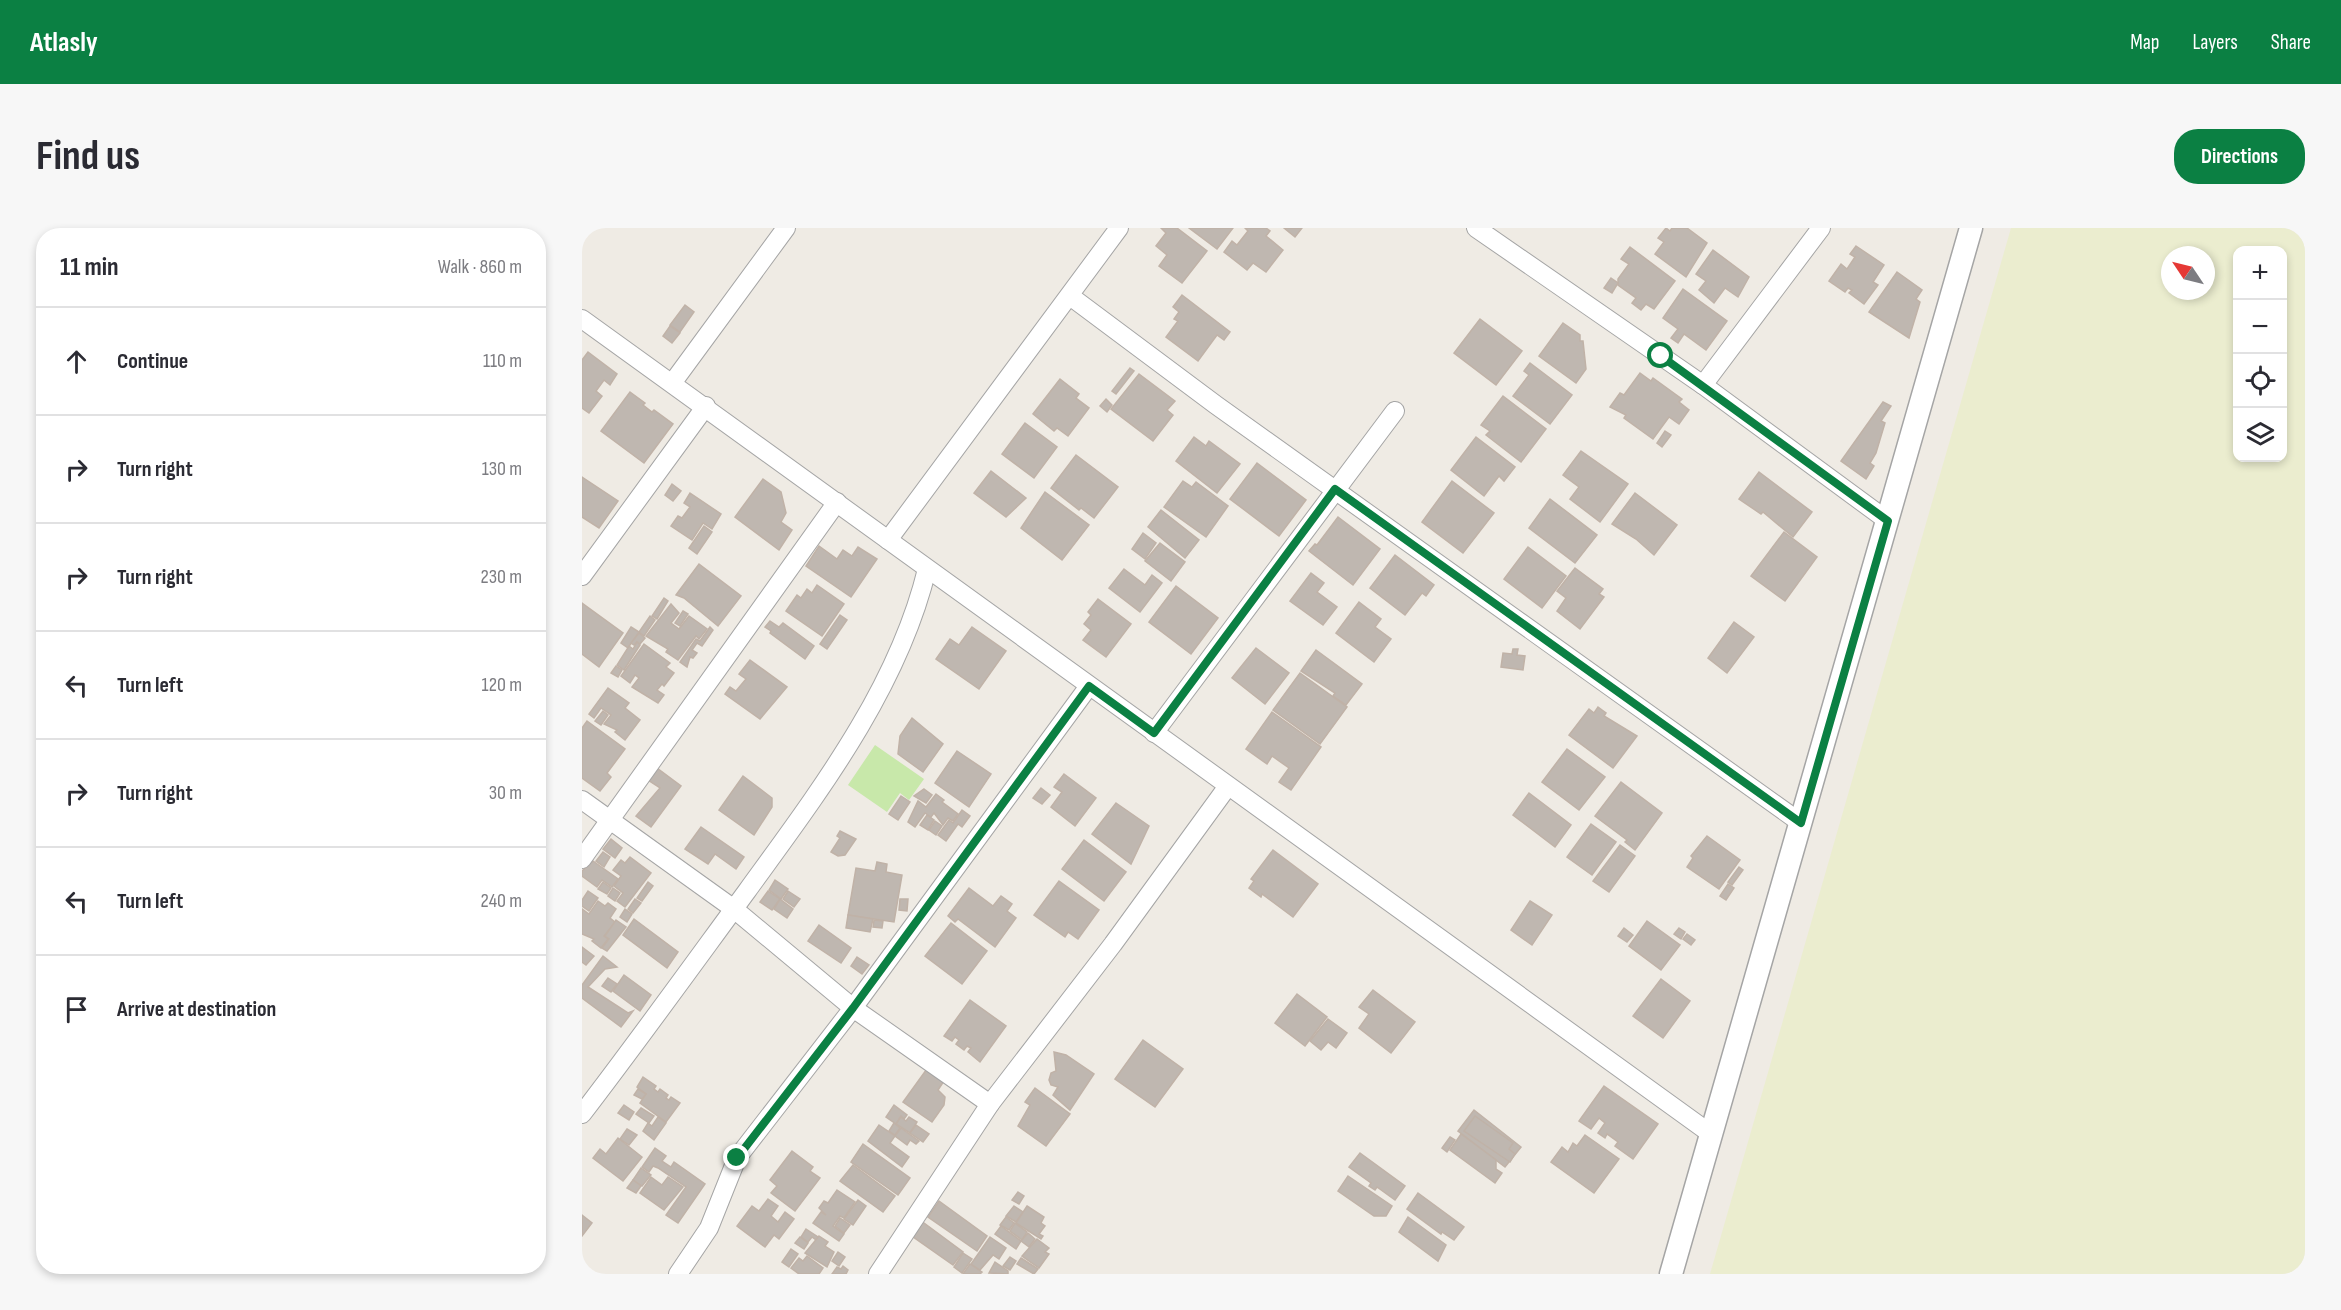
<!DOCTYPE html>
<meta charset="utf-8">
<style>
body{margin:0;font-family:"Sofia Sans Condensed",sans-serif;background:#f7f7f7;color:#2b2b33}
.controls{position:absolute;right:18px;top:18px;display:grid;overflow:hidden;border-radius:12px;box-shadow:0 3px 9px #0003}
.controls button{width:54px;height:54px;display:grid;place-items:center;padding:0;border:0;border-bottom:2px solid #e1e1e2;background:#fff;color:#2b2b33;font:30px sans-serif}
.compass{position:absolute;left:1579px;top:18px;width:54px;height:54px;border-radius:50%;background:#fff;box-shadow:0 3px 9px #0003;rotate:305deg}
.stop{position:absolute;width:18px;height:18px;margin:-14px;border:4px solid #0b8043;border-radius:50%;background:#fff}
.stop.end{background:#0b8043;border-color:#fff;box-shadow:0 2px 6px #0008}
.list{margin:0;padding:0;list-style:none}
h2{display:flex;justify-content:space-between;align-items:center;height:78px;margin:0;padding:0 24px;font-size:26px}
h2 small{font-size:20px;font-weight:400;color:#7c7c81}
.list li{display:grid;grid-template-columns:39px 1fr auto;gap:18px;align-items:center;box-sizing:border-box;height:108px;padding:0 24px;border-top:2px solid #e1e1e2}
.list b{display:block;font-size:22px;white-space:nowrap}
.list em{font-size:20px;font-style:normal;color:#7c7c81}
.icon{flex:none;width:33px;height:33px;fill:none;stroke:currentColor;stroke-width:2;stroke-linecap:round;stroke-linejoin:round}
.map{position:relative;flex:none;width:1723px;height:1046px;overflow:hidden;border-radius:24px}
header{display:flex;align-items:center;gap:36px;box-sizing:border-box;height:84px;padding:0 30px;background:#0b8043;color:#fff}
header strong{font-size:28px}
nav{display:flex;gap:33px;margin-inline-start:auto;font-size:21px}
.intro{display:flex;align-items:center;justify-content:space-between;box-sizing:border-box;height:144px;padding:0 36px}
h1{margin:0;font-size:42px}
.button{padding:15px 27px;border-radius:24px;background:#0b8043;color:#fff;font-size:21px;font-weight:700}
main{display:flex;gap:36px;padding:0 36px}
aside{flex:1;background:#fff;border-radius:24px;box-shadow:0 3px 9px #0003}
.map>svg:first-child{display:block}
.farmland{fill:#ebedcf;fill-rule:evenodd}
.grass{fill:#c8e8aa}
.building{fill:#bfb7b0;stroke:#c0b2a7;stroke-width:1.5}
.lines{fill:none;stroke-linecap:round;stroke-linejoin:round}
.minor-casing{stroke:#a5a5a5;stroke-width:20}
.tertiary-casing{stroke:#a5a5a5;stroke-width:25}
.minor{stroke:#fff;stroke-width:18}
.tertiary{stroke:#fff;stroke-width:22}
.route{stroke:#0b8043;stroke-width:8}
</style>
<header>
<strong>Atlasly</strong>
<nav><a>Map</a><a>Layers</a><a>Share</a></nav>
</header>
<div class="intro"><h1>Find us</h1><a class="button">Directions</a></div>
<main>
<aside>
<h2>11 min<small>Walk · 860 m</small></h2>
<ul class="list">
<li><svg class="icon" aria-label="ahead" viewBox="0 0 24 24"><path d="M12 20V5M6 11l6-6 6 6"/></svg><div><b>Continue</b></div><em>110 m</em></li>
<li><svg class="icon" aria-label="right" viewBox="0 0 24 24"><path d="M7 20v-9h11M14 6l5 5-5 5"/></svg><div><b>Turn right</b></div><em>130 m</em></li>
<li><svg class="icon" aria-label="right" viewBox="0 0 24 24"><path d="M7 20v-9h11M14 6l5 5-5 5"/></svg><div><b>Turn right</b></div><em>230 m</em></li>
<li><svg class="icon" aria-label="left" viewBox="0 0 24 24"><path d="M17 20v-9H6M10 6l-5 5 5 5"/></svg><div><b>Turn left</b></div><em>120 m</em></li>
<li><svg class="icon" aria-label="right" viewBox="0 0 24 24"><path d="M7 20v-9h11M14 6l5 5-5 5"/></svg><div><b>Turn right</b></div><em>30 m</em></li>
<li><svg class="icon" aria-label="left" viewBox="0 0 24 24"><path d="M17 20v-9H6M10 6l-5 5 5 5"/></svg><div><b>Turn left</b></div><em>240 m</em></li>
<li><svg class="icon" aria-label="arrive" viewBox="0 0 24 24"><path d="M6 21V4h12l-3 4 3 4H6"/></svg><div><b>Arrive at destination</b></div></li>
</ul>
</aside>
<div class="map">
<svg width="1723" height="1046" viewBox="0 0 1723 1046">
<rect width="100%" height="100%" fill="#efebe4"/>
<path class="farmland" d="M1429 0H1723V1046H1128ZM1656 22H1700V230H1656ZM1588 27H1624V63H1588Z"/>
<polygon class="grass" points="293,517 342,551 327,572 318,565 305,584 266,557"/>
<g class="building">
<polygon points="579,0 595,0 625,23 600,55 577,38 585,27 574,18 584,5"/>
<polygon points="607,0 651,0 635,21"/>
<polygon points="663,0 684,0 688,3 684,8 701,22 684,44 671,35 665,42 642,24 650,13 655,17 666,3"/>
<polygon points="702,0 720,0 713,9"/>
<polygon points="1084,0 1088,3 1090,0 1105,0 1125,15 1104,49 1073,26 1082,14 1076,10"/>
<polygon points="1274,18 1302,37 1291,54 1296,57 1282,76 1267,65 1270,62 1266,60 1263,64 1247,53 1259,36 1265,41 1273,29 1268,26"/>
<polygon points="1048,19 1093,53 1072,81 1064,76 1059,82 1050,75 1054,70 1036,57 1036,51 1047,36 1039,31"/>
<polygon points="1131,22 1167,49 1156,69 1143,60 1132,75 1117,62 1124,53 1114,46"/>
<polygon points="1315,44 1340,62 1334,71 1338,74 1327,110 1287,84"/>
<polygon points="1029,50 1036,55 1030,65 1022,60"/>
<polygon points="1101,61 1145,93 1124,122 1102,106 1096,115 1089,110 1096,101 1081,90"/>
<polygon points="600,67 648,104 642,112 635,107 616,133 584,109 596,93 592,91 597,84 591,79"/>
<polygon points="103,77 112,84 98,104 88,97"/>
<polygon points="898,91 940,123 914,157 872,125"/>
<polygon points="981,95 998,107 998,113 1001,113 1004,141 994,155 957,128"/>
<polygon points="88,98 98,105 90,115 81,108"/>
<polygon points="6,124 35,146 28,157 22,152 14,163 20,168 7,185 0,180 0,132"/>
<polygon points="948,135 990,167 968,196 931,168 947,147 942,143"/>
<polygon points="548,140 552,143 534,166 530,163"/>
<polygon points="1058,145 1069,153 1071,150 1100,171 1097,174 1107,182 1097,196 1087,189 1071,211 1042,190 1044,187 1028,179 1038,165 1042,167"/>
<polygon points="557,146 593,173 585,182 591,187 571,213 529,181"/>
<polygon points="478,151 497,166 494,170 507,180 486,208 475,200 472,203 451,186"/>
<polygon points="48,164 63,175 61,177 70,184 72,182 91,196 62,235 19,203"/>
<polygon points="921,168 964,201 939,234 904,207 908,203 899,197"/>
<polygon points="524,171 530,177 525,184 518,178"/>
<polygon points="1301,174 1309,178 1299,193 1303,195 1294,225 1288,235 1292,238 1284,251 1259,233"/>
<polygon points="443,195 475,219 452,250 420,226"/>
<polygon points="1083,203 1089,207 1080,219 1075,215"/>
<polygon points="612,209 624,218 627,213 658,236 635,265 594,233"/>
<polygon points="894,209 933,239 922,253 917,248 902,268 869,242"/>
<polygon points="999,223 1046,256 1018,294 988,271 997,259 981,247"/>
<polygon points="494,227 536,259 512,290 499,280 497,282 469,260"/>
<polygon points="675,235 724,272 697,308 648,271"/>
<polygon points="409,243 444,270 424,289 392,265"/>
<polygon points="1177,244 1230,284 1211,309 1181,284 1179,286 1157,271"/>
<polygon points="0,249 36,273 17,300 0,289"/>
<polygon points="181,251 199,264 204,285 199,294 210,302 197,322 153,289"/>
<polygon points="601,253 610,259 614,254 646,278 624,309 582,279"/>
<polygon points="870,253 912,285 881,325 840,294"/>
<polygon points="90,256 99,263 91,273 83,267"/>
<polygon points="463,264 507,297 480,332 439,300"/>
<polygon points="108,265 139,286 130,301 121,295 110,312 89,298 96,288 100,290 108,279 102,275"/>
<polygon points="1053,265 1095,297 1072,327 1054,311 1030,296"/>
<polygon points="968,271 1015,307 993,335 947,300"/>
<polygon points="579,282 617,312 603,330 566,299"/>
<polygon points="756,289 798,321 771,357 727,323 733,316 735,317"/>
<polygon points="122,298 130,304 115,326 107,320"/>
<polygon points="1202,304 1235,329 1203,373 1169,348"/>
<polygon points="561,305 574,315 563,331 550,321"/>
<polygon points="578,315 603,334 589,353 563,333"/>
<polygon points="237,318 255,331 261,322 270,328 276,319 295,331 269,369 224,338"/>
<polygon points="946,319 984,348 960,380 922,351"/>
<polygon points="813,327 852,357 844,368 840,365 823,387 788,360"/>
<polygon points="117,336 159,368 136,398 102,370 94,367"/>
<polygon points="993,340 1021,361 1017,366 1022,369 998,401 975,383 984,370 975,363"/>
<polygon points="542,341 563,357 570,347 580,355 558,384 527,360"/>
<polygon points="729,345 742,355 735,364 755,379 741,397 708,373"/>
<polygon points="235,357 262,376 240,408 204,383 215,367 219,370 225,361 230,365"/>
<polygon points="594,358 636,390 609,426 567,394"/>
<polygon points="82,370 86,373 75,391 70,388"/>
<polygon points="516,371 549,396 524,429 501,412 509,402 502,396 509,387 506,384"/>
<polygon points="777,374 799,391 793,399 809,411 792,434 754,405"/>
<polygon points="0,375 41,405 17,439 0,426"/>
<polygon points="89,376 97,385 89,395 97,401 107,388 125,401 117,411 114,408 96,432 84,424 86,421 64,408"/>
<polygon points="101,383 106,386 98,398 93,395"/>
<polygon points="258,387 265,392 245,421 238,416"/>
<polygon points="68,388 73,392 62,408 57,404"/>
<polygon points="188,393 197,399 201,395 232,418 223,431 188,405 189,403 183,399"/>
<polygon points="1152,394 1172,409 1145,445 1126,430"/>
<polygon points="49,399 57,404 46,420 39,415"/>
<polygon points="128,399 131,402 120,418 115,415 110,422 115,425 111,430 108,429 105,439 98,434 114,411 118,413"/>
<polygon points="390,399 424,423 397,461 354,431 368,411 377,417"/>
<polygon points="57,405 63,410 58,416 55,414 52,417 49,415"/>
<polygon points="55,414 58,417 42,442 35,437 47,418 51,421"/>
<polygon points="62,416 88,435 84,439 92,445 82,458 80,456 75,462 82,467 76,475 50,459 57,450 53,447 48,455 39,448"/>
<polygon points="674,420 707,445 683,476 650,450"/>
<polygon points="931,421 936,421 935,427 943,428 941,442 919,439 921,425 930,426"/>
<polygon points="734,422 780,456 764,477 751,468 753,465 719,443"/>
<polygon points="168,432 205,459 178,491 143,466 148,459 154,463 164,451 157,446"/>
<polygon points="34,438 40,442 36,449 29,445"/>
<polygon points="718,445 765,479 738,516 691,482"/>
<polygon points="26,460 47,475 43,480 58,492 43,512 33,504 35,502 22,496 29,487 19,480 12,490 7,486"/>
<polygon points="1016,479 1024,485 1022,488 1055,508 1031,540 987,507 1007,481 1012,485"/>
<polygon points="21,483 26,487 19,497 13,493"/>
<polygon points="690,484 739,519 709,562 697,554 707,540 690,528 685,536 664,521"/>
<polygon points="330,490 361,516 341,544 316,526 318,508"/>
<polygon points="5,493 43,521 25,545 29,549 18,563 0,550 0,500"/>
<polygon points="985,521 1023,549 997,582 960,554"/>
<polygon points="375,523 409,546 387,579 353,555"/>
<polygon points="75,540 99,558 69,599 54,588 78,560 66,552"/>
<polygon points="482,546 514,570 493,598 469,579 480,564 472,559"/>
<polygon points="161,548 190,570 190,579 172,607 137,582"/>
<polygon points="1039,554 1080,585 1053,622 1043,614 1045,612 1013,588"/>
<polygon points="459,560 468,567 460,576 451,570"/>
<polygon points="342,561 350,567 344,575 332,568"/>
<polygon points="947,565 989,597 973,619 931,587"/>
<polygon points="354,566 362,572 360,574 376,586 371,593 366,590 361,597 352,585 349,589 343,585 333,599 326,594 336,573 344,579"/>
<polygon points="319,568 328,574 316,592 307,586"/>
<polygon points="534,575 567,598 549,636 510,606"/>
<polygon points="380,582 388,588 380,599 376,596 364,613 356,607 367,592 371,595"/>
<polygon points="345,587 352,592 346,602 338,597"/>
<polygon points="353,593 360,598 354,607 347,602"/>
<polygon points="1009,596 1034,614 1010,647 985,629"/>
<polygon points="119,599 162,629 154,641 133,626 126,636 103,621"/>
<polygon points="258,603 274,611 263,627 256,628 249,624 258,610 255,608"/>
<polygon points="1125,608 1158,632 1137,661 1105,639 1111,630 1109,628"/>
<polygon points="29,611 40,620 33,630 21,621"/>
<polygon points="502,612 544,644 522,673 480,641"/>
<polygon points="1038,617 1053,628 1027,664 1011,653"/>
<polygon points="691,622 736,656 711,689 680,666 679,669 667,660 672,653 669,651"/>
<polygon points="21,624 28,629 22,639 14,633"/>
<polygon points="48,629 69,645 43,679 35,673 41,665 32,658 39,648 31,642 39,632 43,635"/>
<polygon points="11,633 36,651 30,659 20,652 15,659 0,648 0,643"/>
<polygon points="295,634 305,636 304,644 320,647 312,694 266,687 274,640 293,643"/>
<polygon points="1157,639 1161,642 1150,657 1146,654"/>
<polygon points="193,652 206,661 199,671 187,662"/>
<polygon points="477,653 517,682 496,711 486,704 483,709 452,687"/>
<polygon points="21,654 29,660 25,666 16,661"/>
<polygon points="66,654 71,658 60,673 55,670"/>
<polygon points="1146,656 1152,660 1144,672 1138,668"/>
<polygon points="31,660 38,665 33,673 26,668"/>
<polygon points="387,660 411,678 419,668 430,676 425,683 434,690 413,719 376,691 373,694 366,688"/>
<polygon points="6,663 16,670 7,683 0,678 0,672"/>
<polygon points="186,663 198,671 190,682 178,674"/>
<polygon points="206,663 218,671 212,679 201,671"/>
<polygon points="53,671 59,675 51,685 46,681"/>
<polygon points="198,671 211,681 205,690 192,681"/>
<polygon points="318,671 326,671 325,683 317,682"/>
<polygon points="16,673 23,678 26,675 34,681 28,690 33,694 22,708 26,711 19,720 10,713 12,711 0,706 0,681 7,686"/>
<polygon points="948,673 970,687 950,717 929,702"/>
<polygon points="43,681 50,686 45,694 38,689"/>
<polygon points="266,687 291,691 288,704 264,700"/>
<polygon points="52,691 96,724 85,740 41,707"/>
<polygon points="34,692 44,699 25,723 20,720 27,711 23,708"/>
<polygon points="292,692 301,693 300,700 291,699"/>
<polygon points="1065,693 1098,717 1079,742 1047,718"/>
<polygon points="369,695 405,723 380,756 343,728"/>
<polygon points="237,697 269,720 259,735 226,713"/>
<polygon points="1042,700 1051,707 1045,714 1036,708"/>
<polygon points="1097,700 1103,704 1099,711 1092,706"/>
<polygon points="1105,706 1113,712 1109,717 1101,711"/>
<polygon points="0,719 12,728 4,737 0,734"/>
<polygon points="21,728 35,739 23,741 6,759 46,785 51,783 39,799 0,770 0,757"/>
<polygon points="275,729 287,737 280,746 269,738"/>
<polygon points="42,747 69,767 58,783 31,763"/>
<polygon points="26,750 35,756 29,764 20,758"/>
<polygon points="1079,751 1108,773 1081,810 1051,788"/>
<polygon points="791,762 833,794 809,825 777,800 787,786 777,779"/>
<polygon points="715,766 745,789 723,818 693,795"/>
<polygon points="388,772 424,798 398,834 386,824 389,820 385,818 382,822 374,816 377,812 373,809 370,813 362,808"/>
<polygon points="746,791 765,805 754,820 746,814 739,822 728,813"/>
<polygon points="561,812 601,841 573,879 533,851"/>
<polygon points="472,824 484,827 512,846 488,882 471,867 476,859 469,857 467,852 469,845 474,843"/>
<polygon points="347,838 364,850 356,862 363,869 362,877 350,894 321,874"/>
<polygon points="61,849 74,858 72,861 76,864 78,861 86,867 84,870 87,872 89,869 98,875 84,894 58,875 64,866 55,859"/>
<polygon points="1022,858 1076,896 1051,931 1033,918 1036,914 1025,906 1023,910 1016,905 1023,895 1017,890 1009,901 997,893"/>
<polygon points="453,860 488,886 464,918 436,898 448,877 443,874"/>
<polygon points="56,861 64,866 60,871 52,867"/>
<polygon points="42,877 52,884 47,892 36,885"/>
<polygon points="312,877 325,887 322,891 319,888 314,896 304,889"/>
<polygon points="59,880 72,888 67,895 54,886"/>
<polygon points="892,882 939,919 923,939 876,903"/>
<polygon points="893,888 931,915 927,921 933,926 928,934 882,903"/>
<polygon points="76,889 84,895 72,912 61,903 66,895 70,898"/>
<polygon points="319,889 324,893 327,889 335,894 328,905 314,896"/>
<polygon points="312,895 318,900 313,907 307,903"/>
<polygon points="297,897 313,908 308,915 327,929 320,939 286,913"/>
<polygon points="334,897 347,906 341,914 328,905"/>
<polygon points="319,900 337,913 334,916 328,912 325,917 313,908"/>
<polygon points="45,901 55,907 47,917 38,911"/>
<polygon points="879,906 914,932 914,941 920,945 913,955 868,922"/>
<polygon points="1003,907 1037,931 1012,965 969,934 980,919 986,924 991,915 995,918"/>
<polygon points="868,909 873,912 865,924 860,920"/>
<polygon points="36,910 60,929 41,953 11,930 18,921 24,926"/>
<polygon points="281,916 328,950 316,967 269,934"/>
<polygon points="73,920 84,928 80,933 89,939 92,934 123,956 96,995 84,987 104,959 76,940 71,938 67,944 60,939"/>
<polygon points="210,923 231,939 228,943 238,950 213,983 189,965 195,958 188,952"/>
<polygon points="778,925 823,958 813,972 795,959 793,962 787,958 789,955 767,939"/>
<polygon points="271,937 313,968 301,984 258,953"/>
<polygon points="59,940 69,947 60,958 51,952"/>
<polygon points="766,948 810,978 804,988 792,988 756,963"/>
<polygon points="69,949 80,957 86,949 101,959 82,982 58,965"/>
<polygon points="51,952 59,958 54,965 45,960"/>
<polygon points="255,962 273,974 262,990 258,988 251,998 262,1006 257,1013 231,995 239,984 244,987 237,980 242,973 246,975"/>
<polygon points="436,964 442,968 437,976 430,972"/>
<polygon points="836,965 882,999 872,1012 860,1004 859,1006 825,981"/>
<polygon points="186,971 196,978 189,988 196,994 203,984 212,991 197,1011 192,1007 183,1019 155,998 170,978 177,983"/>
<polygon points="276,972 284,978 271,997 262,991"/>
<polygon points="357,973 405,1008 395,1023 346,989"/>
<polygon points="432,978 441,984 434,994 424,988"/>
<polygon points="445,978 462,989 459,995 463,998 457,1006 461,1008 459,1011 434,995"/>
<polygon points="0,987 10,995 0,1008"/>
<polygon points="424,989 432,995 427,1002 418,997"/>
<polygon points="826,989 864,1017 856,1033 817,1004"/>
<polygon points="258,990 268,997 262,1005 253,998"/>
<polygon points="338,992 381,1024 371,1037 327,1006"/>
<polygon points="433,995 445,1004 440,1012 428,1003"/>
<polygon points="419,998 439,1013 434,1021 413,1006"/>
<polygon points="224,1001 236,1009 234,1012 230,1009 226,1014 219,1009"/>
<polygon points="446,1005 453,1011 447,1019 439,1013"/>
<polygon points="237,1008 246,1014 243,1018 252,1024 245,1039 223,1025"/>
<polygon points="218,1009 226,1015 222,1021 213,1015"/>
<polygon points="408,1009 424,1020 417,1031 411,1027 398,1042 389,1036"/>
<polygon points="455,1011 467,1020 463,1024 467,1026 457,1040 440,1028"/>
<polygon points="209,1021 216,1026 207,1039 200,1034"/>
<polygon points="256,1024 263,1029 257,1038 250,1033"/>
<polygon points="381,1025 390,1031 380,1045 372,1039"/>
<polygon points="225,1028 241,1040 237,1046 217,1046 209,1040 217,1030 221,1033"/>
<polygon points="428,1029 434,1033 428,1042 421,1038"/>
<polygon points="439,1030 456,1041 452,1046 435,1036"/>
<polygon points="413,1034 426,1043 426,1046 407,1045"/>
<polygon points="388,1036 400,1044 398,1046 381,1046"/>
<polygon points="261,1038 266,1042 264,1046 250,1046 255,1039 259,1041"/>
</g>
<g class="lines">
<g class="minor-casing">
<g id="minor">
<polyline points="894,0 1121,157 1306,293"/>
<polyline points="488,68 634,177 1219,595"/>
<polyline points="0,91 1129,906"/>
<polyline points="91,154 204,0"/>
<polyline points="1121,157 1239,0"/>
<polyline points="306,312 537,0"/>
<polyline points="0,348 124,178"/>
<polyline points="572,505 813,183"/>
<polyline points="0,572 152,681 271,780 408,876"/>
<polyline points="0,631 255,274"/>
<path d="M0 886C56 813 110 738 165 663 236 565 316 461 345 341"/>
<polyline points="96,1046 127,1000 155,930 271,780 507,458"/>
<polyline points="296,1046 408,876 531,716 646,558"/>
</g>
</g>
<g class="tertiary-casing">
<polyline id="tertiary" points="1089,1046 1389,0"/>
</g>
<use href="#minor" class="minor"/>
<use href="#tertiary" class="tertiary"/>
</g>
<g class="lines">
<polyline class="route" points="155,930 271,780 507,458 572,505 753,261 1219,595 1306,293 1079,128"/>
</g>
</svg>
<div class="controls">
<button>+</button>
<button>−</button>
<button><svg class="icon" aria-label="locate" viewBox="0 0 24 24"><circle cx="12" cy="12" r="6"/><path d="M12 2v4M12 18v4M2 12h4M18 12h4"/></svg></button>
<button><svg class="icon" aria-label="layers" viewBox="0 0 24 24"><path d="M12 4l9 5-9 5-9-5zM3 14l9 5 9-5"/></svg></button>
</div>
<svg class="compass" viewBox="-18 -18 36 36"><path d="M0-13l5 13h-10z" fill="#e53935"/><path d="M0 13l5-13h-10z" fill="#7c7c81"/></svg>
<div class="stop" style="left:1079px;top:128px"></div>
<div class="stop end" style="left:155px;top:930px"></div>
</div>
</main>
